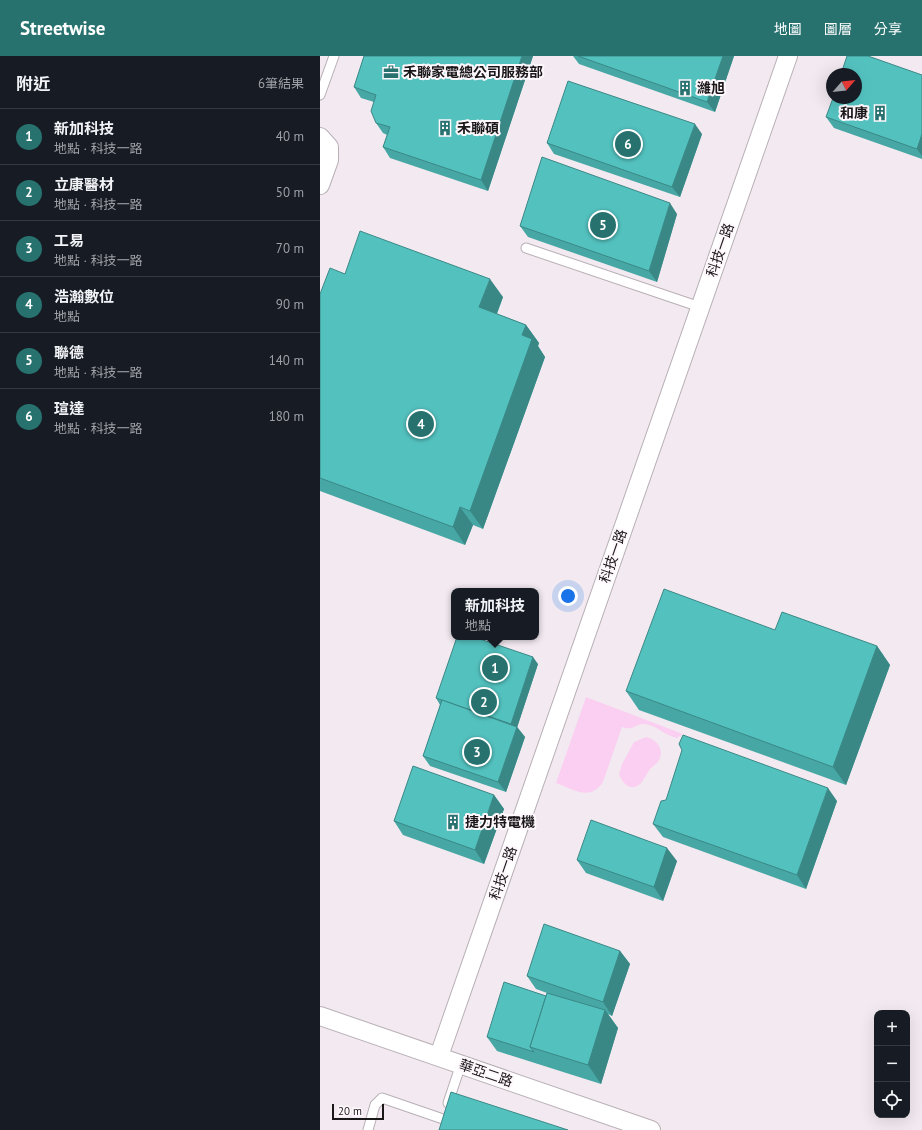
<!DOCTYPE html>
<html lang="zh-TW">
<meta charset="utf-8">
<style>
body{margin:0;font-family:"PT Sans","Noto Sans TC",sans-serif;background:#20242c;color:#f1f3f6}
.controls{position:absolute;right:12px;bottom:12px;display:grid;overflow:hidden;border-radius:8px;box-shadow:0 4px 16px #0002}
.controls button{width:36px;height:36px;display:grid;place-items:center;padding:0;border:0;border-bottom:1px solid #363941;background:#171b24;color:#f1f3f6;font:20px sans-serif}
.compass{position:absolute;left:506px;top:12px;width:36px;height:36px;border-radius:50%;background:#171b24;box-shadow:0 4px 16px #0002;rotate:62deg}
.scale{position:absolute;left:12px;bottom:10px;width:52px;box-sizing:border-box;padding-left:4px;border:2px solid #1a1719;border-top:0;font-size:11px;line-height:14px;white-space:nowrap;color:#1a1719;-webkit-text-stroke:3px #fef8fd;paint-order:stroke}
.you{position:absolute;left:248px;top:540px;width:14px;height:14px;margin:-10px;border:3px solid #fff;border-radius:50%;background:#1a73e8;box-shadow:0 0 0 6px #1a73e833}
.badge{display:grid;place-items:center;width:26px;height:26px;border-radius:50%;background:#27716f;color:#fff;font-size:13px;font-weight:700}
.pin{position:absolute;translate:-50% -50%;border:2px solid #fff;box-shadow:0 1px 4px #0006}
.popup{position:absolute;left:131px;top:532px;width:88px;height:52px;box-sizing:border-box;display:grid;place-content:center;border-radius:8px;background:#171b24;filter:drop-shadow(0 1px 3px #0005);font-size:13px;white-space:nowrap;color:#9ea1a6}
.popup b{font-size:15px;color:#f1f3f6}
.popup::after{content:'';position:absolute;left:50%;top:100%;margin-left:-8px;border:8px solid transparent;border-top-color:#171b24}
.list{margin:0;padding:0;list-style:none}
h2{display:flex;justify-content:space-between;align-items:center;height:52px;margin:0;padding:0 16px;font-size:17px}
h2 small{font-size:13px;font-weight:400;color:#9ea1a6}
.list li{display:grid;grid-template-columns:26px 1fr auto;gap:12px;align-items:center;box-sizing:border-box;height:56px;padding:0 16px;border-top:1px solid #363941}
.list b{display:block;font-size:15px;white-space:nowrap}
.list p{margin:0;font-size:13px;white-space:nowrap;color:#9ea1a6}
.list em{font-size:13px;font-style:normal;color:#9ea1a6}
.icon{flex:none;width:22px;height:22px;fill:none;stroke:currentColor;stroke-width:2;stroke-linecap:round;stroke-linejoin:round}
.map{position:relative;flex:none;width:602px;height:1074px;overflow:hidden}
header{display:flex;align-items:center;gap:24px;box-sizing:border-box;height:56px;padding:0 20px;background:#27716f;color:#fff}
header strong{font-size:19px}
nav{display:flex;gap:22px;margin-inline-start:auto;font-size:14px}
main{display:flex}
aside{flex:1;background:#171b24}
.map>svg:first-child{display:block}
.green{fill:#fbcff1}
.lines{fill:none;stroke-linecap:round;stroke-linejoin:round}
.lane-casing{stroke:#b8b0b6;stroke-width:11}
.street-casing{stroke:#b8b0b6;stroke-width:20}
.lane{stroke:#fff;stroke-width:9}
.street{stroke:#fff;stroke-width:18}
.wall{fill:#47a7a4}
.shaded-wall{fill:#3a8886}
.building{fill:#53c2bf;stroke:#3a8886}
.labels{text-anchor:middle;dominant-baseline:central;stroke-width:4;stroke-linejoin:round;paint-order:stroke}
.poi-label{font-size:14px;font-weight:bold;fill:#1a1719;stroke:#fef8fd;text-anchor:start}
.street-label{font-size:14px;fill:#1a1719;stroke:#fef8fd}
</style>
<header>
<strong>Streetwise</strong>
<nav><a>地圖</a><a>圖層</a><a>分享</a></nav>
</header>
<main>
<aside>
<h2>附近<small>6筆結果</small></h2>
<ul class="list">
<li><span class="badge">1</span><div><b>新加科技</b><p>地點 · 科技一路</p></div><em>40 m</em></li>
<li><span class="badge">2</span><div><b>立康醫材</b><p>地點 · 科技一路</p></div><em>50 m</em></li>
<li><span class="badge">3</span><div><b>工易</b><p>地點 · 科技一路</p></div><em>70 m</em></li>
<li><span class="badge">4</span><div><b>浩瀚數位</b><p>地點</p></div><em>90 m</em></li>
<li><span class="badge">5</span><div><b>聯德</b><p>地點 · 科技一路</p></div><em>140 m</em></li>
<li><span class="badge">6</span><div><b>瑄達</b><p>地點 · 科技一路</p></div><em>180 m</em></li>
</ul>
</aside>
<div class="map">
<svg width="602" height="1074" viewBox="0 0 602 1074">
<rect width="100%" height="100%" fill="#f3eaf1"/>
<g class="green">
<path d="M266 641 363 678 357 682C345 680 337 669 324 668 319 668 316 670 312 672 310 673 305 672 302 671L283 726C270 746 253 733 236 727Z"/>
<path d="M326 681C336 683 345 693 339 704 337 708 333 710 330 713 327 717 325 722 322 726 312 737 303 729 299 718L302 708 314 686Z"/>
</g>
<g class="lines">
<g class="lane-casing">
<g id="lane">
<polyline points="0,39 14,0"/>
<polyline points="206,192 380,251"/>
<polyline points="128,1047 141,1008"/>
<polyline points="48,1074 55,1049 62,1042 123,1063"/>
</g>
</g>
<g class="street-casing">
<g id="street">
<polyline points="0,81 9,91 9,104 0,129"/>
<polyline points="0,960 331,1074"/>
<polyline points="119,1000 468,0"/>
</g>
</g>
<use href="#lane" class="lane"/>
<use href="#street" class="street"/>
</g>
<g class="wall">
<polygon points="44,0 213,0 168,135 70,102 63,91 67,79 63,77 56,67 54,46 41,42 34,31"/>
<polygon points="253,0 414,0 395,56 259,8"/>
<polygon points="602,19 602,103 514,72 506,61"/>
<polygon points="382,78 360,141 234,98 227,87"/>
<polygon points="357,158 337,226 208,181 200,170"/>
<polygon points="25,218 183,241 177,258 206,269 219,287 218,290 225,301 163,473 153,469 145,489 0,435 0,238"/>
<polygon points="455,574 557,590 570,609 526,729 319,654 306,635"/>
<polygon points="218,608 197,671 205,681 186,736 110,710 103,700 120,649 116,642"/>
<polygon points="174,739 184,753 164,808 83,779 74,765"/>
<polygon points="517,745 486,833 343,781 333,768"/>
<polygon points="257,804 357,805 343,845 266,817"/>
<polygon points="300,895 310,908 292,960 288,958 298,972 281,1028 177,995 167,981 226,940 227,937 216,933 207,920"/>
</g>
<g class="shaded-wall">
<polygon points="202,0 213,0 168,135 161,124"/>
<polygon points="403,0 414,0 395,56 387,46"/>
<polygon points="375,68 382,78 360,141 352,131"/>
<polygon points="602,78 602,100 597,93"/>
<polygon points="350,147 357,158 337,226 329,215"/>
<polygon points="170,223 183,241 172,270 159,251"/>
<polygon points="206,269 219,287 218,290 225,301 163,473 150,455 202,279"/>
<polygon points="140,451 153,469 145,489 133,471"/>
<polygon points="557,590 570,609 526,729 513,711"/>
<polygon points="213,601 218,608 196,675 191,668"/>
<polygon points="197,671 205,681 186,736 178,726"/>
<polygon points="508,732 517,745 486,833 477,819"/>
<polygon points="174,739 184,753 164,808 155,794"/>
<polygon points="347,792 357,805 343,845 334,831"/>
<polygon points="300,895 310,908 292,960 283,946"/>
<polygon points="285,954 298,972 281,1028 268,1009"/>
</g>
<g class="building">
<polygon points="44,0 202,0 161,124 63,91 70,71 56,67 51,55 56,39 34,31"/>
<polygon points="258,0 403,0 387,46"/>
<polygon points="527,0 548,0 602,19 602,78 597,93 506,61 513,42 536,42 536,18 521,18"/>
<polygon points="248,25 375,68 352,131 227,87"/>
<polygon points="222,101 350,147 329,215 200,170"/>
<polygon points="40,175 170,223 159,251 206,269 202,279 212,283 150,455 140,451 133,471 0,422 0,238 10,212 25,218"/>
<polygon points="344,533 455,574 462,556 557,590 513,711 306,635"/>
<polygon points="137,581 154,581 213,601 191,668 116,642"/>
<polygon points="122,644 197,671 178,726 103,700"/>
<polygon points="363,679 508,732 477,819 333,768 341,745 346,744 362,694 359,688"/>
<polygon points="93,710 174,739 155,794 74,765"/>
<polygon points="271,764 347,792 334,831 257,804"/>
<polygon points="224,868 300,895 283,946 207,920"/>
<polygon points="184,926 226,940 210,991 214,996 167,981"/>
<polygon points="227,937 285,954 268,1009 210,991"/>
<polygon points="131,1036 248,1074 119,1074"/>
</g>
<defs>
<g id="office-bare" transform="scale(1.2)"><path d="M-6-3h4V-5.5h4V-3h4V5H-6ZM-1-4.5V-3h2v-1.5ZM-6 0V1H6V0Z" fill="#27716f" stroke="#fef8fd" stroke-width="2.5" paint-order="stroke"/></g>
<g id="building-bare" transform="scale(1.2)"><path d="M-4-6H4V6H1V3H-1V6H-4ZM-2.5-4.3h1.7v1.8h-1.7ZM.8-4.3h1.7v1.8H.8ZM-2.5-1h1.7V.8h-1.7ZM.8-1h1.7V.8H.8Z" fill="#27716f" stroke="#fef8fd" stroke-width="2.5" paint-order="stroke"/></g>
</defs>
<g fill-rule="evenodd">
<use href="#office-bare" x="71" y="16"/>
<use href="#building-bare" x="365" y="32"/>
<use href="#building-bare" x="560" y="57"/>
<use href="#building-bare" x="125" y="72"/>
<use href="#building-bare" x="133" y="766"/>
</g>
<g class="labels">
<g class="poi-label">
<text x="83" y="16">禾聯家電總公司服務部</text>
<text x="377" y="32">濰旭</text>
<text x="548" y="57" text-anchor="end">和康</text>
<text x="137" y="72">禾聯碩</text>
<text x="145" y="766">捷力特電機</text>
</g>
<g class="street-label">
<text transform="translate(400 194) rotate(-71)">科技一路</text>
<text transform="translate(293 500) rotate(-71)">科技一路</text>
<text transform="translate(183 817) rotate(-71)">科技一路</text>
<text transform="translate(166 1017) rotate(19)">華亞二路</text>
</g>
</g>
</svg>
<div class="controls">
<button>+</button>
<button>−</button>
<button><svg class="icon" aria-label="locate" viewBox="0 0 24 24"><circle cx="12" cy="12" r="6"/><path d="M12 2v4M12 18v4M2 12h4M18 12h4"/></svg></button>
</div>
<svg class="compass" viewBox="-18 -18 36 36"><path d="M0-13l5 13h-10z" fill="#e53935"/><path d="M0 13l5-13h-10z" fill="#9ea1a6"/></svg>
<div class="scale">20 m</div>
<div class="you"></div>
<div class="pin badge" style="left:175px;top:612px">1</div>
<div class="popup"><b>新加科技</b>地點</div>
<div class="pin badge" style="left:164px;top:646px">2</div>
<div class="pin badge" style="left:157px;top:696px">3</div>
<div class="pin badge" style="left:101px;top:368px">4</div>
<div class="pin badge" style="left:283px;top:169px">5</div>
<div class="pin badge" style="left:308px;top:88px">6</div>
</div>
</main>
